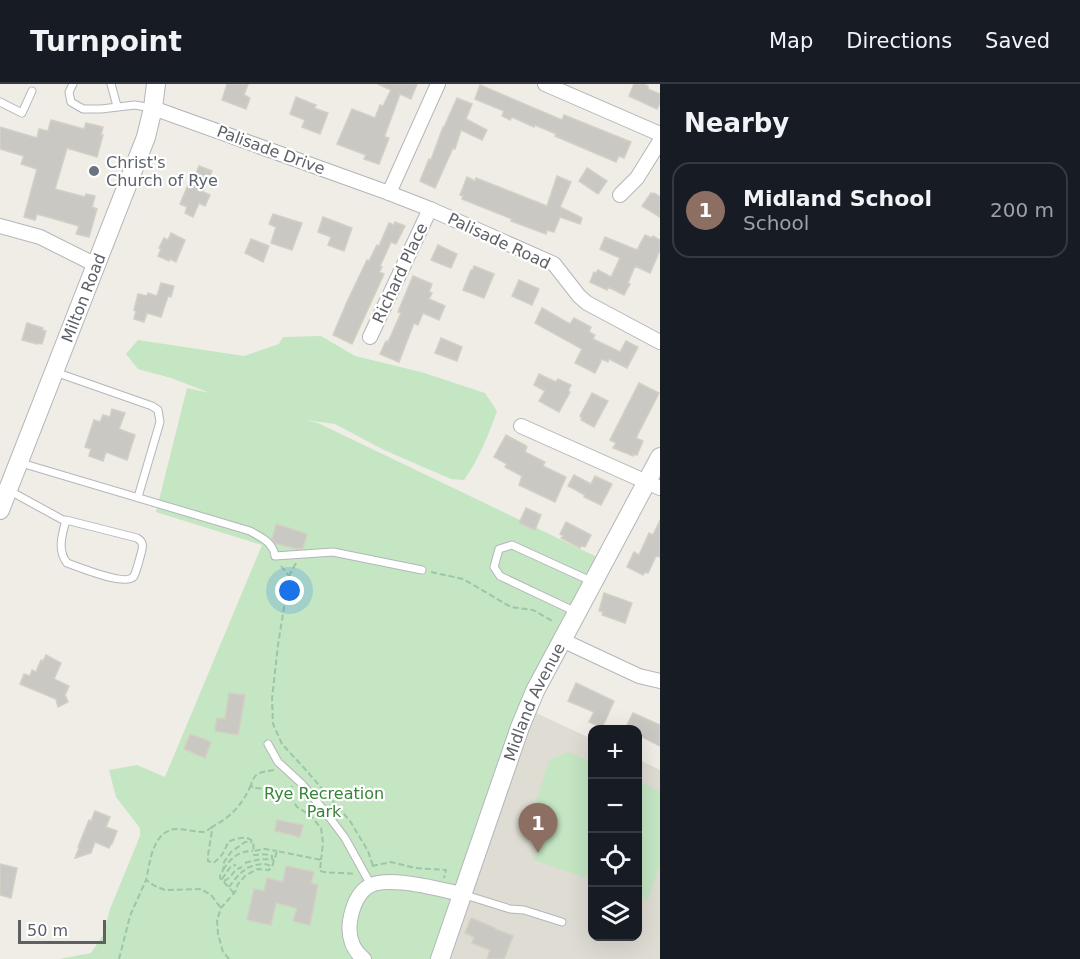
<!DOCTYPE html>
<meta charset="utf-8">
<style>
body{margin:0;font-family:"DejaVu Sans",sans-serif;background:#20242c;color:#f1f3f6}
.controls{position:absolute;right:18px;bottom:18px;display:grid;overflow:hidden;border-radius:12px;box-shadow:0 6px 24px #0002}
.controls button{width:54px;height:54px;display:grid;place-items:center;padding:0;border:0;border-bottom:2px solid #363941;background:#171b24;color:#f1f3f6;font:30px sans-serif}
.scale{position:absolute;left:18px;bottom:15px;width:88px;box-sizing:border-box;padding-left:6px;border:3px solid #5d6166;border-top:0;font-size:16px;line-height:21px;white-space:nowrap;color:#5d6166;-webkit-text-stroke:4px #fff;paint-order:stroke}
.you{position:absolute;left:290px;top:507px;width:21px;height:21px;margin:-15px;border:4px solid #fff;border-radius:50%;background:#1a73e8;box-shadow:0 0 0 9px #1a73e833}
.badge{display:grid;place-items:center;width:39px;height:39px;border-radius:50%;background:#0f766e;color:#fff;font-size:20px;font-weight:700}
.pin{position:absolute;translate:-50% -50px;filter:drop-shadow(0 2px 3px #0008)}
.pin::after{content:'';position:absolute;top:32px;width:21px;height:18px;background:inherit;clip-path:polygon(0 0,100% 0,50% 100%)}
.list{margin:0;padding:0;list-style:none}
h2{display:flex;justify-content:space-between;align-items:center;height:78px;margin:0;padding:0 24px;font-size:26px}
h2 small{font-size:20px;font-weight:400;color:#9ea1a6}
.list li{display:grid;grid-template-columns:39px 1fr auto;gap:18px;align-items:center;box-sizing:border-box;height:96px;margin:0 12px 12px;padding:0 12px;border:2px solid #363941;border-radius:18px}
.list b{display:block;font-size:22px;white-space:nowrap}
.list p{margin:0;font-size:20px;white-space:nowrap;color:#9ea1a6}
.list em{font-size:20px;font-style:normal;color:#9ea1a6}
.icon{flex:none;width:33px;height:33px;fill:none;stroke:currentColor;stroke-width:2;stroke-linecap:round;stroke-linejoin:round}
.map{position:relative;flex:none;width:660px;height:875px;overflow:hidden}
header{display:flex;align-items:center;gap:36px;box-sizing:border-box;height:84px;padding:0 30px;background:#171b24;border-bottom:2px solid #363941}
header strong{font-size:28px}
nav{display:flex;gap:33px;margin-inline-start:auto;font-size:21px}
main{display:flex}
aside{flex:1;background:#171b24}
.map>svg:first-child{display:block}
.education{fill:#dfdcd4}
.green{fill:#c4e6c3}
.building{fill:#cac8c3;stroke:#d4cfc4;stroke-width:1.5}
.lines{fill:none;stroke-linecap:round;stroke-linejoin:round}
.service-casing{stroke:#b3b6ba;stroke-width:9}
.minor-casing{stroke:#b3b6ba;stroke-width:16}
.tertiary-casing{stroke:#b3b6ba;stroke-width:20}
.path{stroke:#9cc7a7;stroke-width:2;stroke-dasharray:6 3;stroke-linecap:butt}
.service{stroke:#fff;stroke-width:7}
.minor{stroke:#fff;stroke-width:14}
.tertiary{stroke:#fff;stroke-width:18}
.worship-dot{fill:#6b7280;stroke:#fff;stroke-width:2}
.labels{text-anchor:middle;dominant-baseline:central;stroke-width:4.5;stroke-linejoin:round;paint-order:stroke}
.street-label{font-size:16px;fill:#5d6166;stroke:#fff}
.worship-label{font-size:16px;fill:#5b616d;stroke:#fff;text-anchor:start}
.park-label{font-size:16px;fill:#368438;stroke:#fff}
</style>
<header>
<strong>Turnpoint</strong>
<nav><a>Map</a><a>Directions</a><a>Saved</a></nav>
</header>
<main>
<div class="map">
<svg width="660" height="875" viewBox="0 0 660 875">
<rect width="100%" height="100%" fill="#efede6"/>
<polygon class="education" points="534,628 592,655 592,852 638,852 638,675 660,686 660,875 445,875"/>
<g class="green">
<path d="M321 252 355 272 421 288 485 309 497 327C488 352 479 375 464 396L451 395 384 366 335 340 305 336 318 339 597 473 434 875H59L91 869 103 851 110 825 140 752V744L116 713 109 686 137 681 165 693 262 461 156 428 187 304 210 309 171 294 138 285 126 270 138 256 244 272 279 260 283 253Z"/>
<polygon points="568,668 592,678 592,796 534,776 538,760 525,755 549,676"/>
<polygon points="638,697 660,707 660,780 648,816 638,812"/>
</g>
<g class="building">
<polygon points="227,0 248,0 244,11 250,14 246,25 222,16"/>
<polygon points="378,0 417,0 411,15 400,10 385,51 385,53 389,54 379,80 364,75 366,71 337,60 352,25 375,34 380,21 383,22 391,6"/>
<polygon points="634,0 643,0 648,2 648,5 660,10 660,19 657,25 629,12"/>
<polygon points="480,1 562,36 564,31 631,58 624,74 619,72 616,78 555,52 556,50 535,41 534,43 512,33 510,36 502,32 504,27 475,15"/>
<polygon points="296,13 316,21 314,24 328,29 320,50 302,43 305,36 290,30"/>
<polygon points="457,14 472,20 466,35 487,46 482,56 461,46 455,65 453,64 435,104 420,97 429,75 431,76 443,43 444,43"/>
<polygon points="51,36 84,45 86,39 103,43 101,51 103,51 97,73 67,64 55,105 85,113 86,110 95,112 92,123 97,125 89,153 76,150 79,142 37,130 35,136 24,133 37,85 21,80 24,72 0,65 0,43 37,54 39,45 48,47"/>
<polygon points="199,82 212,87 203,108 210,111 205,122 199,119 193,133 185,129 187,123 180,120 188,101 191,102"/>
<polygon points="587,84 607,97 598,110 579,97"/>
<polygon points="557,92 571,98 560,123 582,134 580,140 560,133 554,148 547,146 546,150 511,137 512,135 462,115 463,112 460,111 467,93 475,97 476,94 547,122"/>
<polygon points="651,109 653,110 654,109 660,113 660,133 642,122"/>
<polygon points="273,130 302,139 292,166 271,159 276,143 269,140"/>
<polygon points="323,133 352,144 344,167 328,161 331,153 318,148"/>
<polygon points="395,138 405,142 396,160 391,158 380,182 382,183 379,188 384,190 352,260 333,251 347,218 367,176 369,177 377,161 379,162 389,139 394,141"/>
<polygon points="171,149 185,156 176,178 170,175 169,177 158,172 161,165 159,164 164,154 168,156"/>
<polygon points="645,151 652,154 653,152 660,156 660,166 650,189 635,182 628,199 630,200 624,211 608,203 607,206 590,198 594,188 596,189 598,186 611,193 620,174 600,165 605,153 637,166"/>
<polygon points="251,155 269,162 263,178 245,169"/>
<polygon points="438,161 457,170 451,184 431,176"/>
<polygon points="474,182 494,190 484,214 463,206 471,186 473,186"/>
<polygon points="413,192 432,200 429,208 432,209 429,215 445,222 439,236 423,229 418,241 414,239 399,278 380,270 386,257 388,258 401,229 398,228"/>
<polygon points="519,196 539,205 532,221 512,212"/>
<polygon points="161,199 174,202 171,213 168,212 161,233 147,229 144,238 134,235 136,227 134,226 138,210 147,212 148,209 157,212"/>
<polygon points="542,224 570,240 574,234 591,243 589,248 595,251 593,255 620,268 626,257 638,263 627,284 609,275 608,278 602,275 595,289 575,279 582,265 535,239"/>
<polygon points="27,239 43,244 42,246 46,247 42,260 37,259 37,260 22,256"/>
<polygon points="441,254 462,263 457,277 435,269"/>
<polygon points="539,290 556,298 558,295 571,301 568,307 570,308 559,328 539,317 545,307 534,301"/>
<polygon points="639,299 659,309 636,354 643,357 637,371 633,370 633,372 613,364 616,359 610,356"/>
<polygon points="592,309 608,317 594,343 581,336 582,333 580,332"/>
<polygon points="112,325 125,329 119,345 135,351 127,376 106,368 103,377 89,372 91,365 85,363 94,336 100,338 103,331 110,333"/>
<polygon points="506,351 525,361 527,363 525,368 545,378 543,381 545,383 566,393 555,418 519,401 522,392 505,383 507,380 494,373"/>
<polygon points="574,391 591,400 595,392 612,400 601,421 584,413 585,411 568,402"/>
<polygon points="526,424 541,431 535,446 519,439"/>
<polygon points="660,436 660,473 656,472 648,489 645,488 643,491 627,483 634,468 639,471 649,449 653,451"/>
<polygon points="566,438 591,451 585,463 581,462 580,464 561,454 563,452 560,450"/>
<polygon points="276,440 307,450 303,464 297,465 275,459 272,455"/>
<polygon points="604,509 632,519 625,539 602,531 603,528 599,527"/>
<polygon points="46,571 61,579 54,595 69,602 65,611 68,618 58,623 56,615 20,600 24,590 30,592 32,586 36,588 41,576 43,577"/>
<polygon points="576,599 614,617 602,644 589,638 594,628 568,617"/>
<polygon points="229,609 245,611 238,651 215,647 217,634 225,635"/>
<polygon points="633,629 660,641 660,662 638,651 638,645 625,645"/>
<polygon points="190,650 211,658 205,674 184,665"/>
<polygon points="95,727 110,733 106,743 117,747 112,760 111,760 109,764 95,758 91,769 75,774 79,764 78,763 89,736 91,737"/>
<polygon points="277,736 303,741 300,753 275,747"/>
<polygon points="0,780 17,784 11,814 0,811"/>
<polygon points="286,782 314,788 311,799 318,801 310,841 293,837 297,824 276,819 271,841 247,836 254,805 264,807 267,794 283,798"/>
<polygon points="471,834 495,844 495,845 513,852 504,875 487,875 490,866 472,859 474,853 465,849"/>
</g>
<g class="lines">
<g class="service-casing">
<g id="service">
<polyline points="73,0 69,8 71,18 83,25 101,25 135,21 151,24"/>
<polyline points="111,0 117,22"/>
<polyline points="0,18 22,29 32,7"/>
<polyline points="55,288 152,322 158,326 160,338 138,413"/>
<path d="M21 379 250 447C262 454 273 458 275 472L333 468 422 486"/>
<path d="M10 407 63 436H66L137 454C144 458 143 462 141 470 139 476 137 486 134 492 127 503 78 483 67 479 57 466 62 451 66 436"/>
<polyline points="576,528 500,492 494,483 499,465 512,461 593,498"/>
<polyline points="268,660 278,678 302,700 327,730 345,754 371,801"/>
<polyline points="462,810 510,825 524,826 562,838"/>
</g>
</g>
<g class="minor-casing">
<g id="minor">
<polyline points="545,0 660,50"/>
<polyline points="153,24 389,109 430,125 554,180 579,212 587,219 660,258"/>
<polyline points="389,109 438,0"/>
<polyline points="620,111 637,94 660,57"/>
<polyline points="0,142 40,153 96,181"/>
<polyline points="370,253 430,125"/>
<polyline points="521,342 660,404"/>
<polyline points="562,556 639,592 660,597"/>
<path d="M364 875C352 866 348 852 350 837 352 825 356 812 366 804 383 789 441 806 462 810"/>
</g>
</g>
<g class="tertiary-casing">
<g id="tertiary">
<path id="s1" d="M0 426 146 53 153 24 156 0"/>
<path id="s2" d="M440 875 520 643 535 607 660 373"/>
</g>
</g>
<g class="path">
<polyline points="296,479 289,492 278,561 272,615 273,640 282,660 305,685 350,737 368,767 373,782"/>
<polyline points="281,482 289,492"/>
<polyline points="431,488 463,495 511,523 533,526 554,538"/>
<path d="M274 686C262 688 254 688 251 701L253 704 273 705 290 712 297 723 310 731 321 744 323 759 321 776"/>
<path d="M251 701C242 721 232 732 212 743 212 752 207 770 208 777L213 779C221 774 225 767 228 758 238 753 257 749 253 767L265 765 277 767"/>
<polyline points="290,712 292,702"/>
<path d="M212 743 205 748C195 748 185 745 176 745 152 747 150 779 146 796L155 802 165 806 201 805 211 811 221 824"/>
<path d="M253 771C259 771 266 769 272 772V775"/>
<path d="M245 779C255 776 264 774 274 776"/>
<polyline points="372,782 391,778 415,784 446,786 444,794"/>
<path d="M247 784C256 781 264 777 272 783"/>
<path d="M223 786C231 774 238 767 253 767"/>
<polyline points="222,795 231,782 236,781"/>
<path d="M224 797C234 792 232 786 242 783"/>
<path d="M229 803C232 799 240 788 245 786"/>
<polyline points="234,809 220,794 220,792 223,786 224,778 231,768 245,758 252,758"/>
<polyline points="119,875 130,832 146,796"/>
<path d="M229 875 223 868 218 850 217 836 221 824 235 808 238 800 246 791 258 785 269 786 272 783 277 767 321 776 320 787C331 790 343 788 354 790"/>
</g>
<use href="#service" class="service"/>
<use href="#minor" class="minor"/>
<use href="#tertiary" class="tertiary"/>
</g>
<circle class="worship-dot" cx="94" cy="87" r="6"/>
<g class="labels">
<g class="street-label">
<text transform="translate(271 66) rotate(20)">Palisade Drive</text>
<text transform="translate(499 157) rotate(25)">Palisade Road</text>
<text transform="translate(400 189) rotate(-65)">Richard Place</text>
<text stroke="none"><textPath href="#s1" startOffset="228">Milton Road</textPath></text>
<text stroke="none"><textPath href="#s2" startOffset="274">Midland Avenue</textPath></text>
</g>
<g class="worship-label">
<text x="106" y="78">Christ's<tspan x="106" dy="18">Church of Rye</tspan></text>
</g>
<g class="park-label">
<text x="324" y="709">Rye Recreation<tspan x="324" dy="18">Park</tspan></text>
</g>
</g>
</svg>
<div class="controls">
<button>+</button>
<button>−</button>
<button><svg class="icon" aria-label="locate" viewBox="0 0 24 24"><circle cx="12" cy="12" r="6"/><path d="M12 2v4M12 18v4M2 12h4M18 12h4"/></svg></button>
<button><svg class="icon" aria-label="layers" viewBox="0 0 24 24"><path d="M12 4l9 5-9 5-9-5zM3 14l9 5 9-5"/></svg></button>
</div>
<div class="scale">50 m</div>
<div class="you"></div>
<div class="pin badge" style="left:538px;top:769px;background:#8d6e63">1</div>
</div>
<aside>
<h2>Nearby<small></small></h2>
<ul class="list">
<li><span class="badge" style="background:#8d6e63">1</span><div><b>Midland School</b><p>School</p></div><em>200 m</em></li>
</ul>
</aside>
</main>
